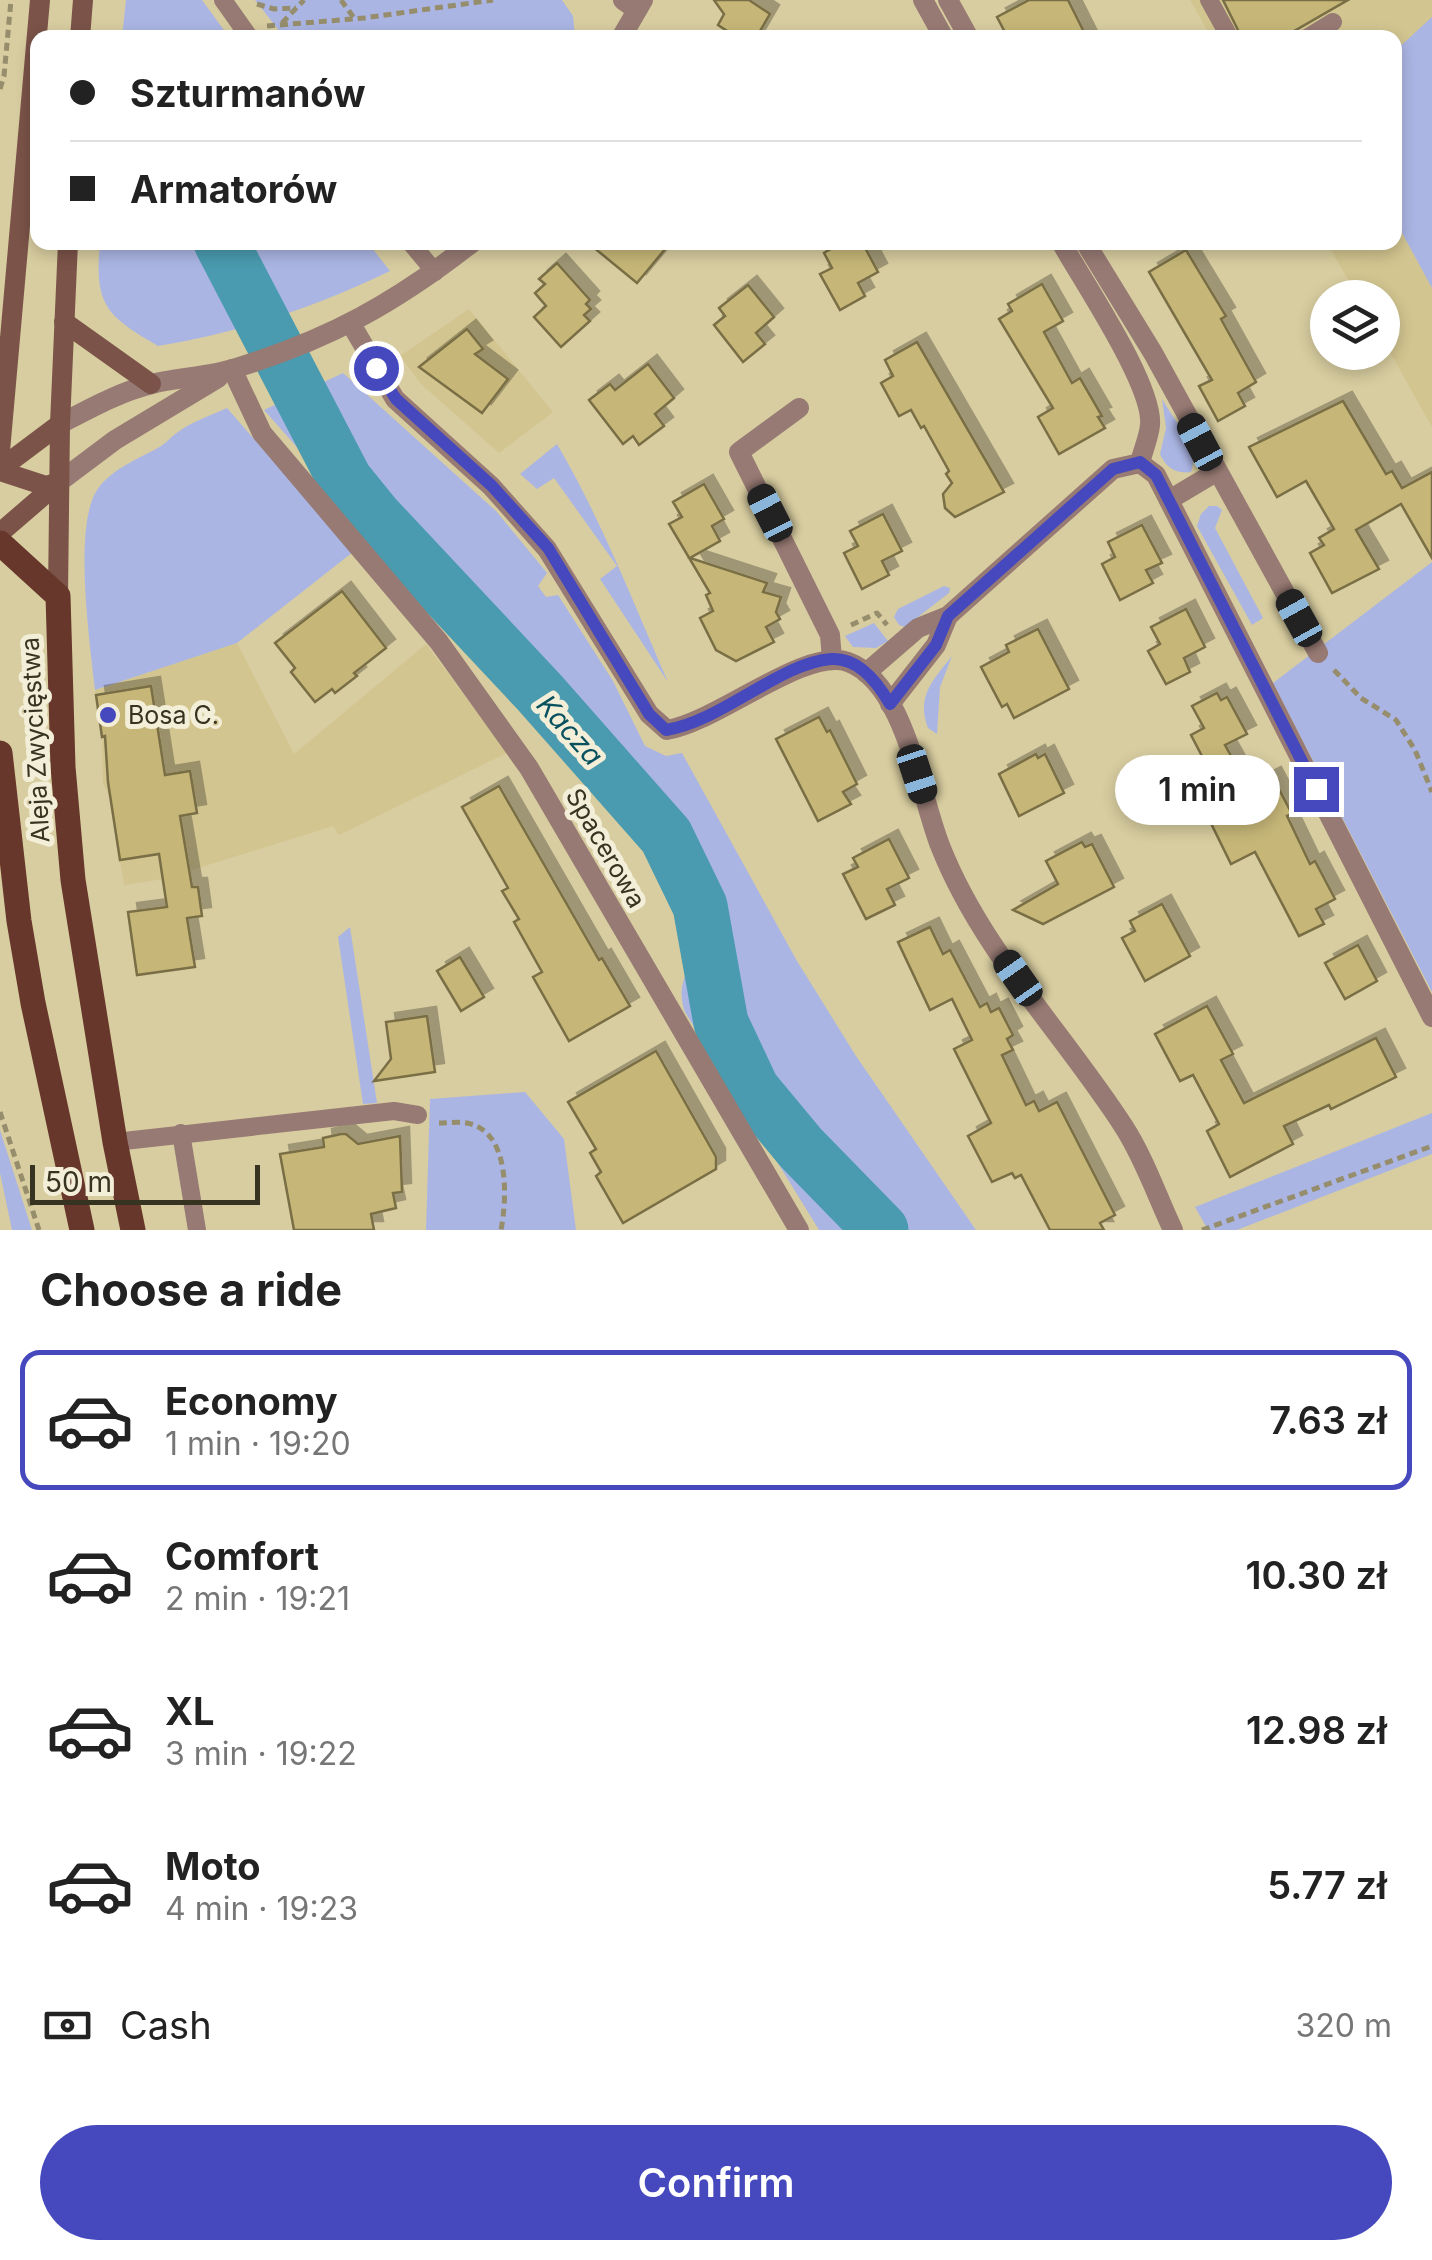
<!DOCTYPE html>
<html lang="en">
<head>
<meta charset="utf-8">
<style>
	body { margin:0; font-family:Inter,sans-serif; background:#f6f6f6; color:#222; height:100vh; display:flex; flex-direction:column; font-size:38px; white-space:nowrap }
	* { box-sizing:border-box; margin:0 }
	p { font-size:32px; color:#767676 }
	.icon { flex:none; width:55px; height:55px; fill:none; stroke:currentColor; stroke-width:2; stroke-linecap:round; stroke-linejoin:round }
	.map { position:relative; height:1230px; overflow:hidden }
	.side { display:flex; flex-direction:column; background:#fff; flex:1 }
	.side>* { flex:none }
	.guide { position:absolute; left:30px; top:30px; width:1372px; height:220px; border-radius:20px; box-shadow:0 5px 15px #0003; display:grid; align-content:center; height:220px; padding:0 40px; background:#fff }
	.controls { position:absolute; left:1310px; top:280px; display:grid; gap:20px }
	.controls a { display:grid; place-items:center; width:90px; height:90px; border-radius:50%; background:#fff; box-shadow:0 5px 15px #0003; font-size:50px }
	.scale { position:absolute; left:30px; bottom:25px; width:230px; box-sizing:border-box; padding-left:10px; border:5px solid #373321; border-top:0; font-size:28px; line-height:35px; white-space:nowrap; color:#373321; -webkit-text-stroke:8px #f3eed7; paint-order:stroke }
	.end { position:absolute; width:45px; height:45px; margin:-22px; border:12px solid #4649be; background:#fff; box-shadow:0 0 0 5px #fff }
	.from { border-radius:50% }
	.bubble { position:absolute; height:70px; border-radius:35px; background:#fff; box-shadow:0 5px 15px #0003; font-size:32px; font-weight:600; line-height:70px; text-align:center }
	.car { position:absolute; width:30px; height:60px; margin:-30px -15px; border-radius:12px; box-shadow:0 0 8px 2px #0007; background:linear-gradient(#222 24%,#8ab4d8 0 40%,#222 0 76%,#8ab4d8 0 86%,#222 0) }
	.guide b { display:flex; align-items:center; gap:35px; height:95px; font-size:38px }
	.guide b+b { border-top:2px solid #e0e0e0 }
	.guide i { width:25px; height:25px; background:#222 }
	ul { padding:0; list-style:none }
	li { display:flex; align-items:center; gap:30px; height:140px; margin:0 20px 15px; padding:0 20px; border:5px solid transparent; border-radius:20px }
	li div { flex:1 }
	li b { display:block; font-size:38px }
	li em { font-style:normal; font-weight:600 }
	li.current { border-color:#4649be }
	li>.icon { width:90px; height:90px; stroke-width:1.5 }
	h2 { padding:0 40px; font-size:45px; line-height:120px }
	.pay { display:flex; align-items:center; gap:25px; height:110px; padding:0 40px; font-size:38px }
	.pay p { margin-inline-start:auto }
	.button { display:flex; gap:20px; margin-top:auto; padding:20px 40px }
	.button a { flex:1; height:115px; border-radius:60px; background:#4649be; color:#fff; font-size:40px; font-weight:600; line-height:115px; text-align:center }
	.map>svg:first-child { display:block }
	.built { fill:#d2c590 }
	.green { fill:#abb5e3 }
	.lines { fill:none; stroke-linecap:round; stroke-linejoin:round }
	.river { stroke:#4a9baf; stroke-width:55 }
	.building { fill:#c6b778; stroke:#796e44; stroke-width:2.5; filter:url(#shadow) }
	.path { stroke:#958d6b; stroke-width:5; stroke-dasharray:8 5; stroke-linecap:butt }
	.service { stroke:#977a73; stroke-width:18 }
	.minor { stroke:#977a73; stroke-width:20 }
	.tertiary { stroke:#977a73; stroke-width:20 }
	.secondary { stroke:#7b5348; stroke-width:20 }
	.primary { stroke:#66372a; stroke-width:25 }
	.route { stroke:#4649be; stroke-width:12 }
	.poi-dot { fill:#4649be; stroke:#f3eed7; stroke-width:4 }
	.labels { text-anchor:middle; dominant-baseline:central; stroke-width:10; stroke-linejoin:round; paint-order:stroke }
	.poi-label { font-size:25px; fill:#373321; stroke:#f3eed7; text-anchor:start }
	.street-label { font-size:25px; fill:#373321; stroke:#f3eed7 }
	.water-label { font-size:28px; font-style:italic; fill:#09515f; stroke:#f3eed7 }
</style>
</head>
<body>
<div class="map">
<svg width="1432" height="1230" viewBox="0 0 1432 1230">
	<defs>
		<filter id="shadow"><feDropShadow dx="9" dy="-9" stdDeviation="0" flood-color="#0004"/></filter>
	</defs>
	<rect width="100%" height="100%" fill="#d8cda0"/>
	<g class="built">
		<path d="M 1190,0 L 1432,0 L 1432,427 L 1383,340 L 1382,298 L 1358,297 L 1327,243 L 1395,242 L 1395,38 L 1211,37 Z"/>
		<path d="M 469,309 L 553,412 L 499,453 L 421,384 L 400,356 Z"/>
		<path d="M 237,643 L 294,754 L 426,644 L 507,753 L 339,835 L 333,826 L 163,879 L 124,885 L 110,798 L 103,783 L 102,737 L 95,690 Z"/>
	</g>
	<g class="green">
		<path d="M 126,0 L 202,0 L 229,37 L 122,37 Z"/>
		<path d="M 255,0 L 562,0 L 573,16 L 575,37 L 284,37 Z"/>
		<path d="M 1432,17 L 1432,288 L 1395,220 L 1395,51 Z"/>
		<path d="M 100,243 L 368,243 L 390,271 C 315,307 240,333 158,346 C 106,316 94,305 100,243 Z"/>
		<path d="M 343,373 L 496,511 L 547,573 L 538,586 L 546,597 L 558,595 L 613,681 L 645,746 L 666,756 L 682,753 L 797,961 L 856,1056 L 976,1230 L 888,1230 C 835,1174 772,1119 741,1046 C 727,1016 734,979 729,948 C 720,893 676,814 635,776 C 623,765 606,756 592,744 L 577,751 L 549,732 L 475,635 L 364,523 L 264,410 Z"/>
		<path d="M 1162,399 C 1173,419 1201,450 1191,472 C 1176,474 1166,468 1160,454 L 1166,428 Z"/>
		<path d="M 227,408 L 353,552 L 237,643 L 95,690 C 90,644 73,527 97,490 C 112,468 139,459 161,446 C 167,442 172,436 178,432 C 193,421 212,415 227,408 Z"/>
		<path d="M 557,444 C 601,519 633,602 668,682 L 600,579 L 617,566 L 554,478 L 537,489 L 520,474 Z"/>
		<path d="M 1209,506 L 1217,506 L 1222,510 L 1215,528 L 1263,618 L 1252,625 L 1197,526 L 1201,514 Z"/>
		<path d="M 1432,562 L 1432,992 L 1273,683 Z"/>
		<path d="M 944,586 L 950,588 L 949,593 L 905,627 L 899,625 L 894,617 L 898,609 Z"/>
		<path d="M 874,623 L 888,641 L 876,648 L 853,647 L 845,636 Z"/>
		<path d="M 952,656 L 940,687 L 937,734 L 928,728 C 916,696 933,680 952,656 Z"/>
		<path d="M 350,927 L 377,1103 L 363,1104 L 338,937 Z"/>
		<path d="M 694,941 L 714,1025 L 743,1088 L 790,1146 L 872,1230 L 819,1230 L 685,1012 C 674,982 693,970 694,941 Z"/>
		<path d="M 525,1092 L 564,1139 L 576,1230 L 426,1230 L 430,1099 Z"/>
		<path d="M 1432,1113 L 1432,1154 L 1237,1230 L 1208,1230 L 1195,1207 Z"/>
		<path d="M 0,1130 L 32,1230 L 12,1230 L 0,1173 Z"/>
	</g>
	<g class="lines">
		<path class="river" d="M 221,242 L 345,480 L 375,517 L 539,692 L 666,836 L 700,906 L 721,1023 L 752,1089 L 801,1148 L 881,1230"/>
	</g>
	<g class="building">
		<path d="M 714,0 L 749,0 L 770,14 L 756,38 L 738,38 L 718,25 L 724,14 Z"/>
		<path d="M 1029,0 L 1068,0 L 1087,38 L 1008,38 L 997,17 Z"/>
		<path d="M 1223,0 L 1348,0 L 1282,38 L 1242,38 Z"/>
		<path d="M 587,242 L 671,242 L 637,283 Z"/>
		<path d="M 842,242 L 862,242 L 878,272 L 858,283 L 865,296 L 840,310 L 820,274 L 832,268 L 824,253 Z"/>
		<path d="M 1186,250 L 1226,316 L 1221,319 L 1256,382 L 1238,393 L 1245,406 L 1218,421 L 1199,386 L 1212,380 L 1149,272 Z"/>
		<path d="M 557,263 L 590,300 L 586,304 L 591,309 L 584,315 L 590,321 L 561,347 L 534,317 L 546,306 L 535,293 L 545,284 L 539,279 Z"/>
		<path d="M 1042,284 L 1063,321 L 1044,332 L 1072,383 L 1080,378 L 1102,416 L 1098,417 L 1105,428 L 1059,454 L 1038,417 L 1053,408 L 999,319 L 1012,311 L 1008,304 Z"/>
		<path d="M 748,285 L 774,317 L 756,333 L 765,344 L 743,362 L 714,325 L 725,316 L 719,308 Z"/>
		<path d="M 467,329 L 483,349 L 475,354 L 508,379 L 482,413 L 419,367 Z"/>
		<path d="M 917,342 L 1004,492 L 955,517 L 945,508 L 943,494 L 952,483 L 946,474 L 949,471 L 924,426 L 921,428 L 911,410 L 899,416 L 881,383 L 893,376 L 885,360 Z"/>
		<path d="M 648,364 L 674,398 L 655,414 L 664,426 L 639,445 L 633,436 L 623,444 L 589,400 L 610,384 L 615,390 Z"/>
		<path d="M 1343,401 L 1386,474 L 1392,471 L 1402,488 L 1432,472 L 1432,558 L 1401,504 L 1356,530 L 1379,569 L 1332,593 L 1310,553 L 1324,545 L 1319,538 L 1334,529 L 1306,481 L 1277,497 L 1249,447 Z"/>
		<path d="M 704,484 L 724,519 L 712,526 L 720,541 L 690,558 L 767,583 L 763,592 L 781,597 L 776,612 L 780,619 L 766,627 L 774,642 L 736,661 L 716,650 L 700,618 L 713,611 L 706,595 L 710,593 L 669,524 L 682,517 L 673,502 Z"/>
		<path d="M 883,514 L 902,551 L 882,561 L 889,575 L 862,589 L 844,553 L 858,546 L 850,531 Z"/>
		<path d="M 1142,525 L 1162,563 L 1146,570 L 1153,583 L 1120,600 L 1102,564 L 1115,557 L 1108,542 Z"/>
		<path d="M 342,591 L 386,648 L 354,673 L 357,676 L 335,693 L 332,689 L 315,702 L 291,672 L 295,668 L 275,643 Z"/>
		<path d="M 1186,609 L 1205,647 L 1184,658 L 1190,672 L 1166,684 L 1148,651 L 1160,644 L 1151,627 Z"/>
		<path d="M 1038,629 L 1069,689 L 1014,718 L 1007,704 L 1002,707 L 981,667 L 1009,652 L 1006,645 Z"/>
		<path d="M 151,686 L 165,775 L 190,771 L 197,813 L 180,816 L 192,887 L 198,887 L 202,916 L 187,918 L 195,967 L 137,975 L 128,912 L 167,907 L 159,854 L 120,860 L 108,782 L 105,736 L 102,737 L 96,695 Z"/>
		<path d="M 1217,693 L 1221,700 L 1227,697 L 1247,734 L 1225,745 L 1249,788 L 1272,776 L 1292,814 L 1287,816 L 1310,864 L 1315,861 L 1335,899 L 1316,909 L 1324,924 L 1299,936 L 1255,852 L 1231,864 L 1203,807 L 1229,808 L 1191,735 L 1204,728 L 1192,706 Z"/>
		<path d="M 819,717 L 827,732 L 830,730 L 857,784 L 843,792 L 851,804 L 818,821 L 776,739 Z"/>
		<path d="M 1036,754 L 1038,758 L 1045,754 L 1064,793 L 1019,816 L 999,774 Z"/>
		<path d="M 499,786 L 599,960 L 602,958 L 630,1006 L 569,1041 L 533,977 L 542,972 L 514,922 L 519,919 L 502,891 L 508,888 L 462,807 Z"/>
		<path d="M 889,839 L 909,878 L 887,889 L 895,905 L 866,919 L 843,874 L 858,867 L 853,858 Z"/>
		<path d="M 1082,842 L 1085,847 L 1092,844 L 1114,887 L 1043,924 L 1013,910 L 1058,884 L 1046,861 Z"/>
		<path d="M 1162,904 L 1190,956 L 1145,981 L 1122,938 L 1135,931 L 1130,921 Z"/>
		<path d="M 930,927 L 943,954 L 950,950 L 980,1007 L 987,1003 L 991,1012 L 999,1008 L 1013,1035 L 1007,1039 L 1013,1050 L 1002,1055 L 1026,1105 L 1034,1101 L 1039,1111 L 1057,1102 L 1115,1215 L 1100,1223 L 1104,1230 L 1050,1230 L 1021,1175 L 1015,1178 L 1012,1173 L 992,1182 L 968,1136 L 991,1123 L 954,1049 L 972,1040 L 952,999 L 930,1010 L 898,942 Z"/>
		<path d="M 1358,945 L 1377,981 L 1345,999 L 1325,963 Z"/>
		<path d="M 460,957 L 484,997 L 461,1011 L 437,971 Z"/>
		<path d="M 1207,1006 L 1233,1054 L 1221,1060 L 1244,1103 L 1376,1038 L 1396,1077 L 1331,1109 L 1329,1105 L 1284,1126 L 1293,1144 L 1230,1177 L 1207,1131 L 1219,1124 L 1193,1075 L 1180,1081 L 1155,1034 Z"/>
		<path d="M 427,1016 L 435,1072 L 374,1081 L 391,1059 L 386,1022 Z"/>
		<path d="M 656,1051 L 716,1157 L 716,1169 L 623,1223 L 596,1176 L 601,1172 L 590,1153 L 596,1149 L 568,1102 Z"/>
		<path d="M 341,1134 L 346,1134 L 358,1144 L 400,1136 L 402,1192 L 393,1193 L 396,1208 L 371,1214 L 374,1230 L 294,1230 L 280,1154 L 324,1147 L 323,1138 Z"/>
	</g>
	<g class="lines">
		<g class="path">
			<path d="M 341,0 L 354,18"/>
			<path d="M 257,4 L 274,9 L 296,8"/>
			<path d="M 282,23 L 304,0"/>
			<path d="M 267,26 L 364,18 L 493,0"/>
			<path d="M 116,35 L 217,33"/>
			<path d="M 0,89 L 4,76 L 11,0"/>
			<path d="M 851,625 L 877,613 L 887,625"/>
			<path d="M 1334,670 L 1361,698 L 1396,720 L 1415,750 L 1432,792"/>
			<path d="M 0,1112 L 39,1230"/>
			<path d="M 439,1123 C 449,1123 462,1121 471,1124 C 510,1135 507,1199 501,1230"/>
			<path d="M 1202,1230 L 1432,1146"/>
		</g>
		<g class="service">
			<path d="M 223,0 L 250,38"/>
			<path d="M 1209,0 L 1230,38"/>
			<path d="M 1307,38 L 1333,22"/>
			<path d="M 410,242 L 435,272"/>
			<path d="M 181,1133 L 197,1230"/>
			<path d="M 115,1142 L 394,1111 L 418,1115"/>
		</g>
		<g class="minor">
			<path d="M 623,0 L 637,10"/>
			<path d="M 923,0 L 944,38"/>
			<path d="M 948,0 L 969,38"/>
			<path d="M 1061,242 C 1082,280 1154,386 1150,425 C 1149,437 1143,450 1140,463"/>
			<path d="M 1085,242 L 1153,353 L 1318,653"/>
			<path d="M 351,324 L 395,399 L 491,486 L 547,549 L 649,714 L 667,730 C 717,722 805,647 848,662 C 906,683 920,797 941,848 C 982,951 1064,1034 1124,1127 C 1144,1158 1157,1196 1173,1230"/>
			<path d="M 232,369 L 262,433 L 439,642 L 529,768 L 799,1230"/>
			<path d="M 799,408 L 739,452 L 830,635 L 832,659"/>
			<path d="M 1140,463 L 1156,475 L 1432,1017"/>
			<path d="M 1169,500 L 1216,472"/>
			<path d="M 866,673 L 918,628 L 948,616 L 1113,469 L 1140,463"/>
			<path d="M 890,704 L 936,645 L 948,616"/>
		</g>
		<g class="tertiary">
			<path d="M 621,38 L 643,0"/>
			<path d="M 60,424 C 89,409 119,392 152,384 C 179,377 209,377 236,368 C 330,339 395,303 473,242"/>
			<path d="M 59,482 L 115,440 L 218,378"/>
		</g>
		<g class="secondary">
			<path d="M 80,38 L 83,0"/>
			<path d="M 64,322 L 151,384"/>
			<path d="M 0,451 L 40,0"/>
			<path d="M 0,469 L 60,424"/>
			<path d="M 0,471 L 46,486 L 59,482"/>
			<path d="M 0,533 L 59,482"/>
			<path d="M 58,596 L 60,424 L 68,242"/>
		</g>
		<g class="primary">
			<path d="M 0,543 L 58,596 L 63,767 L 73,880 L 115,1142 L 133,1230"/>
			<path d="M 0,753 L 19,921 L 33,1003 L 82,1230"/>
		</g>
	</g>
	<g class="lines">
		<path class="route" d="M 376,368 L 396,399 L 492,486 L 548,548 L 649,714 L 666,730 C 722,721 780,663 831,659 C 858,657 878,683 890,704 L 936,645 L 948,616 L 1113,469 L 1140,462 L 1156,475 L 1316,789"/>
	</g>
	<circle class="poi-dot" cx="108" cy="715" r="10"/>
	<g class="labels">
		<g class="poi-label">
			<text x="128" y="715">Bosa C.</text>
		</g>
		<g class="street-label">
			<text transform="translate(35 740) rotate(-93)">Aleja Zwycięstwa</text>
			<text transform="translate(606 848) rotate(60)">Spacerowa</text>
		</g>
		<g class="water-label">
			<text transform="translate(570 730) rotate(48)">Kacza</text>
		</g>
	</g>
</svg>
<div class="controls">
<a><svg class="icon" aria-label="layers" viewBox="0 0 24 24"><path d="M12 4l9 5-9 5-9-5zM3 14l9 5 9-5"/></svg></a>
</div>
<div class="scale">50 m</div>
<i class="end from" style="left:376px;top:368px"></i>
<i class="end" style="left:1316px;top:789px"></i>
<div class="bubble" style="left:1115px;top:755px;width:165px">1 min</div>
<i class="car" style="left:1200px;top:442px;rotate:332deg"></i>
<i class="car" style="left:770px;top:513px;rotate:333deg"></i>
<i class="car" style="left:1299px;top:618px;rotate:331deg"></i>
<i class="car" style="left:917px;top:774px;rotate:162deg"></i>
<i class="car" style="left:1018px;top:978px;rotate:325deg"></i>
<div class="guide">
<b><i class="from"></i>Szturmanów</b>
<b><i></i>Armatorów</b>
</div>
</div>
<section class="side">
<h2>Choose a ride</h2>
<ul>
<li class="current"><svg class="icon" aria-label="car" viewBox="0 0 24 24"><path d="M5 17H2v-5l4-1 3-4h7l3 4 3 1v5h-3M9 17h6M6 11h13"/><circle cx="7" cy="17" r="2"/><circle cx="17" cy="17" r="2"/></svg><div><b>Economy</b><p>1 min · 19:20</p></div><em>7.63 zł</em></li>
<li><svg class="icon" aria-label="car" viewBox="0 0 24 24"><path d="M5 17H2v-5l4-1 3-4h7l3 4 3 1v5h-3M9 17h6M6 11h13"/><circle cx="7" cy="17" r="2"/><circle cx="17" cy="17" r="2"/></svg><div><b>Comfort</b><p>2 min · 19:21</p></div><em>10.30 zł</em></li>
<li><svg class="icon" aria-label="car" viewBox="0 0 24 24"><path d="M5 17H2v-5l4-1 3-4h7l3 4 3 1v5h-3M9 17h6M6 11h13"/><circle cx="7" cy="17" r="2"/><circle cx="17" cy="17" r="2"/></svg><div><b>XL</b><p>3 min · 19:22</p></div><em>12.98 zł</em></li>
<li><svg class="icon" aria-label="car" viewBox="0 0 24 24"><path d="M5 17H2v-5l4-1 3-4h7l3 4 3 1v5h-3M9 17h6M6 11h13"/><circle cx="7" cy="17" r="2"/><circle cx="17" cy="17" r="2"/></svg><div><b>Moto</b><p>4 min · 19:23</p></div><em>5.77 zł</em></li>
</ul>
<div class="pay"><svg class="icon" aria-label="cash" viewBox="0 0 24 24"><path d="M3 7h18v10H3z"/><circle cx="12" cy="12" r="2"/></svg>Cash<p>320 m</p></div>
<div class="button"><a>Confirm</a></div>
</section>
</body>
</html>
